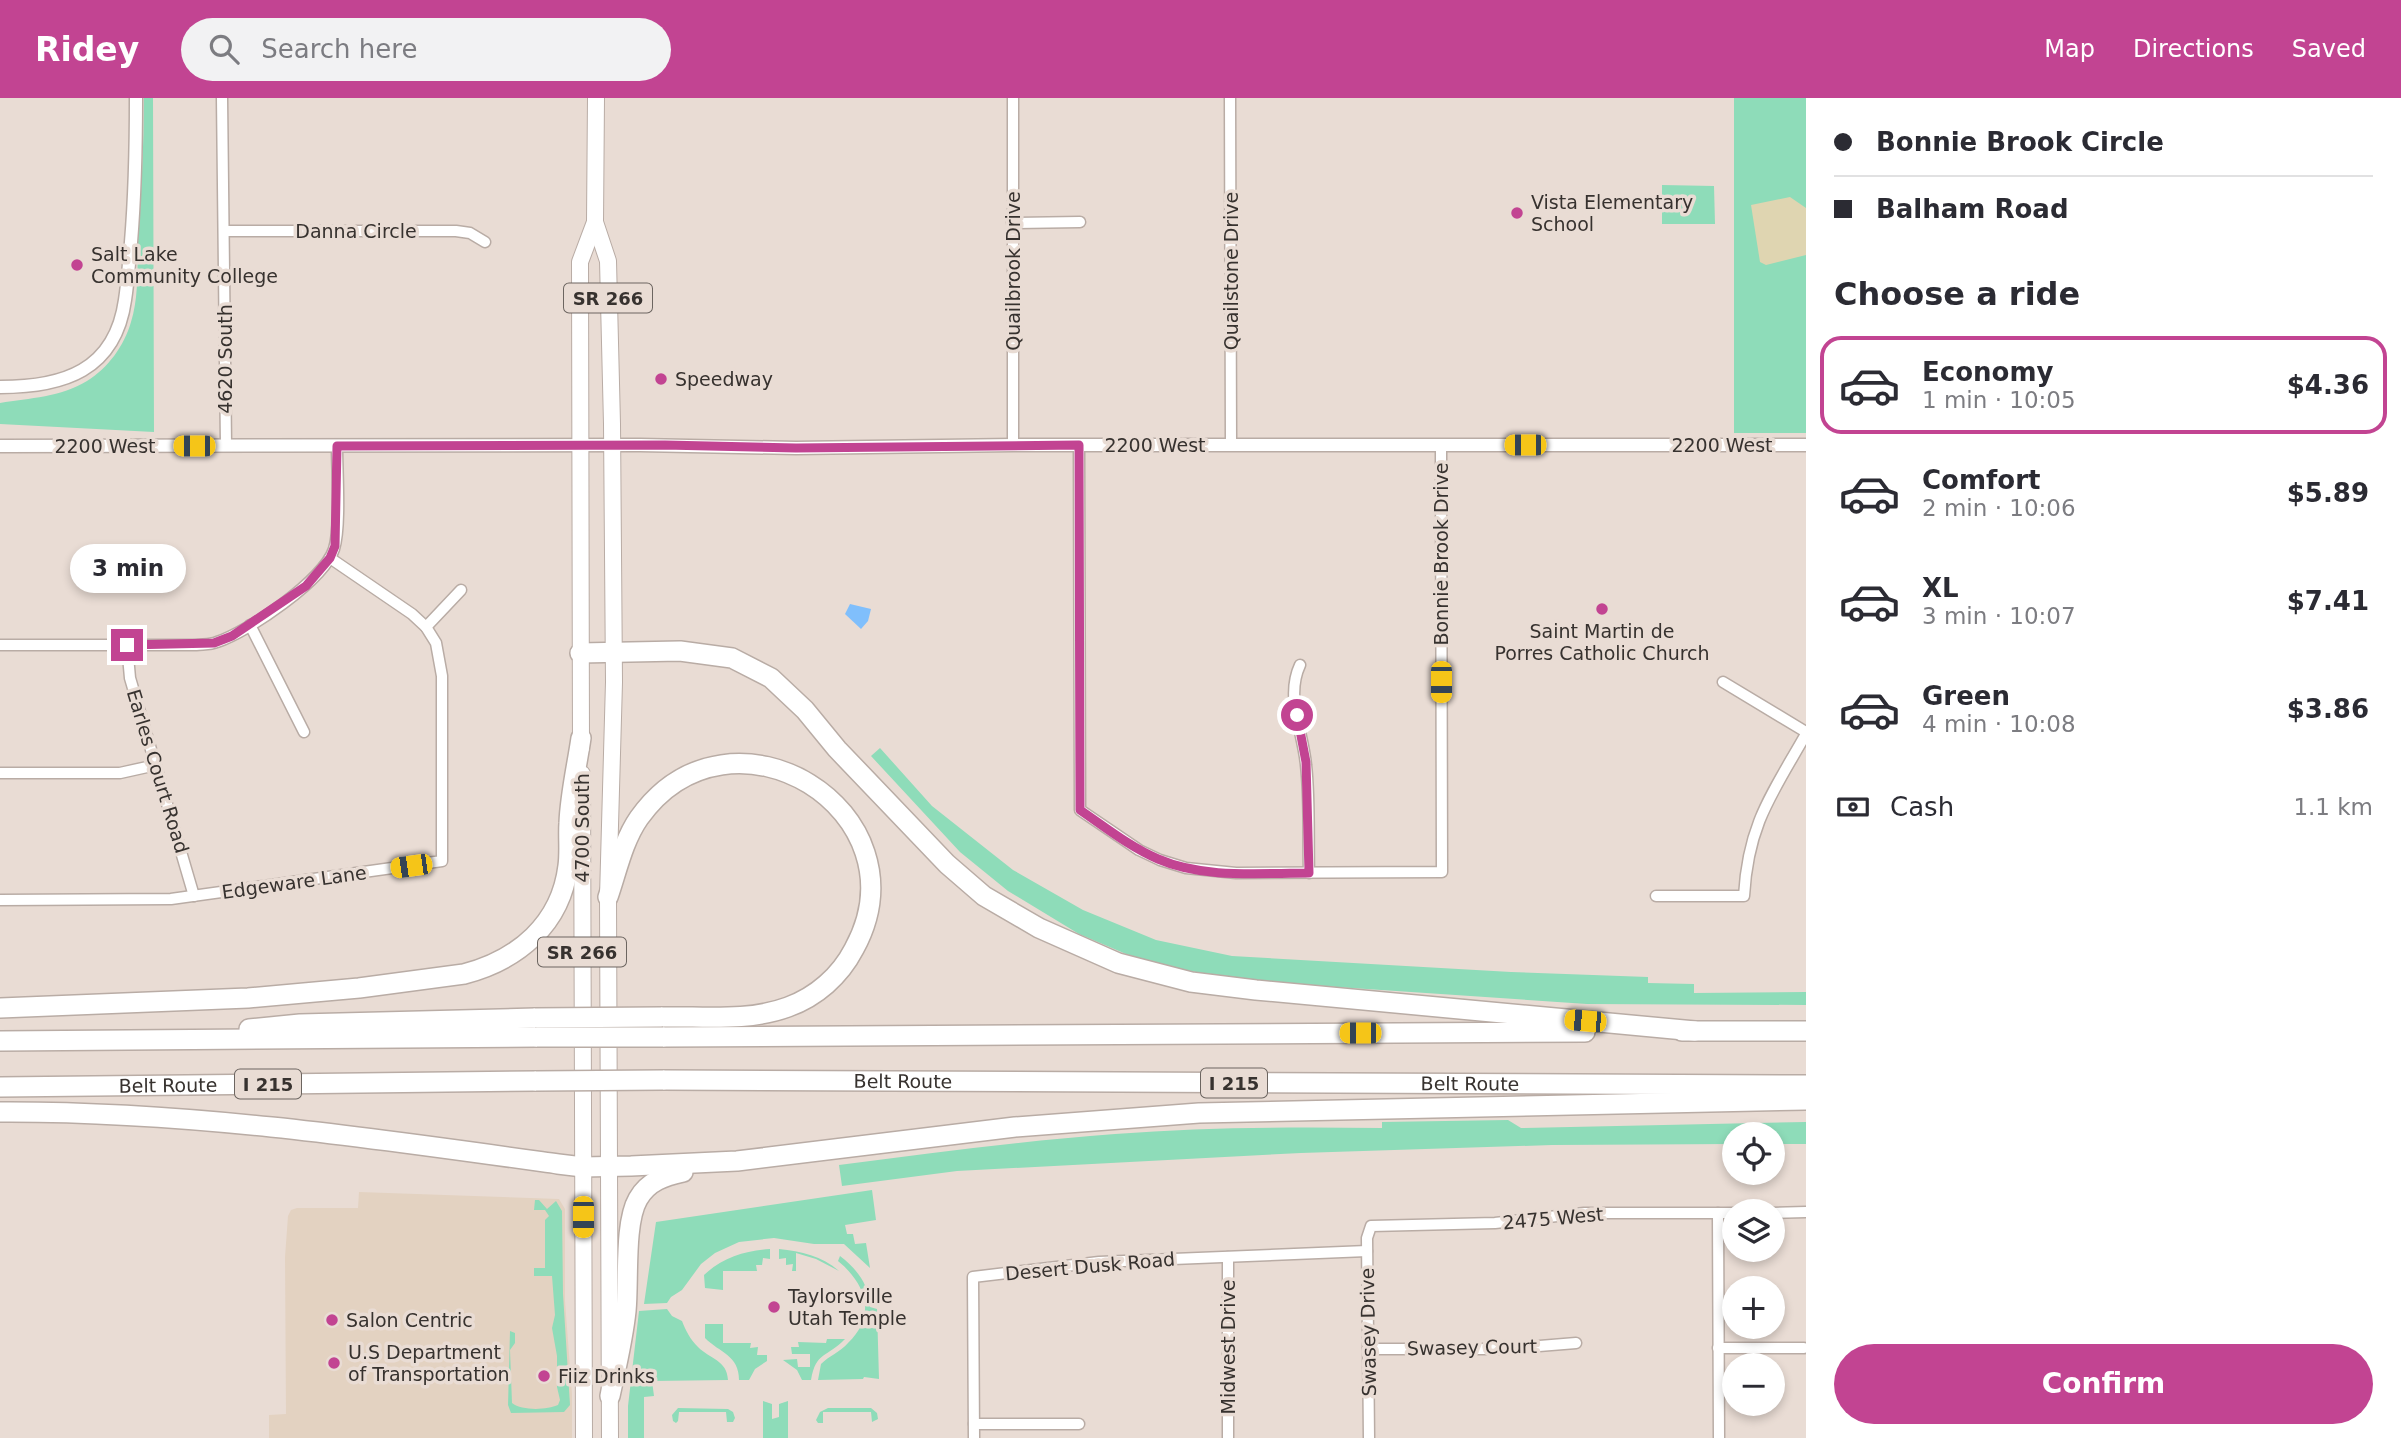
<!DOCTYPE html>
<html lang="en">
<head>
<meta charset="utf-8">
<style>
	body { margin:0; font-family:"DejaVu Sans",sans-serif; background:#f2f2f3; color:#2b2b33; height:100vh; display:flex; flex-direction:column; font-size:26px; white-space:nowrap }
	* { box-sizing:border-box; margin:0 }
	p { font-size:23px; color:#7c7c81 }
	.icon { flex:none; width:38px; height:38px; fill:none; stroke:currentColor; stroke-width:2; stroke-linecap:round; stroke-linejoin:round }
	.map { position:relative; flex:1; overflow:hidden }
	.details { display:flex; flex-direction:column; background:#fff; width:595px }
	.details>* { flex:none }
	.top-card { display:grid; align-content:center; height:154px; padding:0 28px; background:#fff }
	.fabs { position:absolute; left:1722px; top:1024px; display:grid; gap:14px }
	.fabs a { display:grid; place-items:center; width:63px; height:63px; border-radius:50%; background:#fff; box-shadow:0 4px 10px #0003; font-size:35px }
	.end { position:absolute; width:32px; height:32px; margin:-16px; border:9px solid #c24492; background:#fff; box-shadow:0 0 0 4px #fff }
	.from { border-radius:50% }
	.bubble { position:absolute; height:49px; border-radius:24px; background:#fff; box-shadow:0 4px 10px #0003; font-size:23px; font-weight:800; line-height:49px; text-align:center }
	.car { position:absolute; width:21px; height:42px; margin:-21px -10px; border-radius:9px; box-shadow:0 0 5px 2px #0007; background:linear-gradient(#f5c518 24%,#345 0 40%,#f5c518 0 76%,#345 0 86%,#f5c518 0) }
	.top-card b { display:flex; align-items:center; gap:24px; height:66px; font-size:26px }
	.top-card b+b { border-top:2px solid #e1e1e2 }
	.top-card i { width:18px; height:18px; background:#2b2b33 }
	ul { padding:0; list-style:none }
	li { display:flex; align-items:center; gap:21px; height:98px; margin:0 14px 10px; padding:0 14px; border:4px solid transparent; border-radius:21px }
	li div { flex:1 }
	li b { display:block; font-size:26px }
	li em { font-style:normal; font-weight:800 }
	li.selected { border-color:#c24492 }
	li>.icon { width:63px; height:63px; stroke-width:1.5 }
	h2 { padding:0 28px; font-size:32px; line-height:84px }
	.pay { display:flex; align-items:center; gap:18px; height:77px; padding:0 28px; font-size:26px }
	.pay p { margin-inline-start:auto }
	.cta { display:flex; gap:14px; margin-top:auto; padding:14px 28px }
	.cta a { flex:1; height:80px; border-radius:42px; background:#c24492; color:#fff; font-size:28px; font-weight:800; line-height:80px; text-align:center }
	header { display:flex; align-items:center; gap:42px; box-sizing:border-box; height:98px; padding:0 35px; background:#c24492; color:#fff }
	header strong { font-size:33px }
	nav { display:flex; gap:38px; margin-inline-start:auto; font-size:24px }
	.search { width:490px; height:63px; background:#f2f2f3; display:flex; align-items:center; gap:18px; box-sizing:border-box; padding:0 24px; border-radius:38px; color:#7c7c81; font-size:26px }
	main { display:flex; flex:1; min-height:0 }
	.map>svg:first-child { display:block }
	.commercial { fill:#e3d2c1 }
	.green { fill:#8edcb9 }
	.sand { fill:#dfd5b1 }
	.water { fill:#80bffc }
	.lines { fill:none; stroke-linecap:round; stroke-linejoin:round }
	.minor-casing { stroke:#b9aca5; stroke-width:13 }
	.tertiary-casing { stroke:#b9aca5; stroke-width:15 }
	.primary-casing { stroke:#b9aca5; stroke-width:18 }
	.motorway-casing { stroke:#b9aca5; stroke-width:22 }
	.minor { stroke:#fff; stroke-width:10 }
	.tertiary { stroke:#fff; stroke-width:12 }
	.primary { stroke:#fff; stroke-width:16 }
	.motorway { stroke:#fff; stroke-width:19 }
	.motorway-bridge-casing { stroke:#b9aca5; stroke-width:22; stroke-linecap:butt }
	.motorway-bridge { stroke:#fff; stroke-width:19 }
	.route { stroke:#c24492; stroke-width:9 }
	.poi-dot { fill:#c24492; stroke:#e9dcd4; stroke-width:2.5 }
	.labels { text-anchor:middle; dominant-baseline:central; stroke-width:7; stroke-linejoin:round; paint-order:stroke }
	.shield { fill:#e9dcd4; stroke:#6c6560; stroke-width:2 }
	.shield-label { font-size:18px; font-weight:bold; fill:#37322f }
	.poi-label { font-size:19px; fill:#37322f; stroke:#e9dcd4; text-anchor:start }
	.street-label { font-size:19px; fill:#37322f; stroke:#e9dcd4 }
</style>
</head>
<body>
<header>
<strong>Ridey</strong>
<div class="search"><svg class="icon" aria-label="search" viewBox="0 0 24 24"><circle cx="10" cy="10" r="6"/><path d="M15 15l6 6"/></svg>Search here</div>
<nav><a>Map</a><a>Directions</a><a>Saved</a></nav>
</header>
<main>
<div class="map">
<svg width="1806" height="1340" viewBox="0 0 1806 1340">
	<rect width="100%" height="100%" fill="#e9dcd4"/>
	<path class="commercial" d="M 359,1094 L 559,1101 L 565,1111 L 565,1203 L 572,1296 L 572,1340 L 269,1340 L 269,1317 L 286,1316 L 285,1159 L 288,1118 L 291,1112 L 297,1110 L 358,1110 Z"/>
	<g class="green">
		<path d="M 144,0 L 153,0 L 154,334 L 0,326 L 0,305 C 30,300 61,299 87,283 C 108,270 124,248 131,224 C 139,199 137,170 138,144 C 141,96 144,48 144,0 Z"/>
		<rect x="1734" y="0" width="72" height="335"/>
		<path d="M 1662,87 L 1714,88 L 1715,126 L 1662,126 Z"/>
		<path d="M 880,650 L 932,708 L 1013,772 L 1083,812 L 1156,842 L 1232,858 L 1511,874 L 1648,879 L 1648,885 L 1694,886 L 1694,895 L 1806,894 L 1806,907 L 1587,906 L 1234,882 L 1167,868 L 1126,856 L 1079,836 L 1008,793 L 960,754 L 871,658 Z"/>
		<path d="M 1508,1022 L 1521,1030 L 1806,1024 L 1806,1046 L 1773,1046 L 1773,1036 L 1734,1036 L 1734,1046 L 1552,1047 L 1301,1055 L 957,1073 L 842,1088 L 839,1067 C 931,1055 1022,1043 1115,1036 C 1204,1029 1293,1029 1382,1030 L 1382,1024 Z"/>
		<path d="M 872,1092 L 876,1122 L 845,1127 L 847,1136 L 853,1136 L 855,1146 L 866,1145 L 870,1170 L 844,1146 L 814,1146 L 774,1140 L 739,1144 L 715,1155 L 701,1166 L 682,1192 L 671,1199 L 667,1205 L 644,1206 L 656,1124 Z"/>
		<path d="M 535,1102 L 539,1102 L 547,1111 L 556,1103 L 562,1113 L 563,1196 L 570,1307 L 564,1314 L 511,1315 L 508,1307 L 510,1233 L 515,1235 L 515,1245 L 510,1252 L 512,1305 C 522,1313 547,1312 558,1307 L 560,1302 L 557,1289 L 557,1258 L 552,1230 L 555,1217 L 552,1178 L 534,1178 L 534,1170 L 545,1170 L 545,1122 L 549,1118 L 545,1112 L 534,1112 Z"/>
		<path d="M 770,1151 L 770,1161 L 763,1160 L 762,1167 L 756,1167 L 757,1173 L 723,1173 L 723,1192 L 705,1190 L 704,1177 C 723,1159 745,1153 770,1151 Z"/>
		<path d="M 779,1151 C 801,1153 822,1158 839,1173 L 816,1161 L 796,1155 L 796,1173 L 792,1173 L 793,1166 L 786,1167 L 786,1160 L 779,1161 Z"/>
		<path d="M 840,1158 C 858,1172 869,1187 870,1209 L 877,1211 L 879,1281 L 864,1279 L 863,1281 L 818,1282 L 821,1266 C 829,1258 840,1254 848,1245 C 877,1217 866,1186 838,1163 Z"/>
		<path d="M 667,1211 L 672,1218 L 682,1223 C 686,1233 690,1241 698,1249 C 710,1261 727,1262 728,1282 L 652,1283 L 654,1298 L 644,1299 L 644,1340 L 628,1340 L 628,1308 L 639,1213 Z"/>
		<path d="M 705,1226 L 723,1226 L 723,1245 L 751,1245 L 750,1250 L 758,1249 L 757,1257 L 767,1257 L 767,1263 L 755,1271 L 749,1282 L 739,1282 C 739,1257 720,1255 705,1240 Z"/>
		<path d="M 827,1241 L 845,1241 C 827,1260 816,1253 811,1282 L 802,1282 L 797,1272 L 783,1262 L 797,1261 L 798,1269 L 810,1269 L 810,1256 L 792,1256 L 791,1249 L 799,1249 L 798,1244 L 826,1245 Z"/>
		<path d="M 763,1303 L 772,1306 L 772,1321 L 779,1319 L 779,1306 L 788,1303 L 788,1340 L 763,1340 Z"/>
		<path d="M 678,1310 L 728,1311 L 733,1314 L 735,1320 L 733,1324 L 727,1324 L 726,1314 L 679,1314 L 678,1323 L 676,1325 L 673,1323 L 672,1317 Z"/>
		<path d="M 828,1310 L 871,1310 L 877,1315 L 878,1321 L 872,1324 L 871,1314 L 823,1314 L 823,1325 L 818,1325 L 816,1322 L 820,1314 Z"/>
	</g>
	<path class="sand" d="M 1790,99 L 1806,110 L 1806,157 L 1766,167 L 1760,164 L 1751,107 Z"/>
	<path class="water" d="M 850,506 L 871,511 L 868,523 L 861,531 L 845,516 Z"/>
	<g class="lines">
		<g class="minor-casing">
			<g id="minor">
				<path d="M 222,0 L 226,348"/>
				<path d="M 1013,0 L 1013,347"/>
				<path d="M 1230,0 L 1231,347"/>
				<path d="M 1012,125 L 1080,124"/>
				<path d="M 224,133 L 456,133 L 470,135 L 485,144"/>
				<path d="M 1079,347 L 1080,712 L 1139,752 L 1160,762 L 1186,770 L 1236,775 L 1442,774 L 1441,347"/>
				<path d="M 250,527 L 304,634"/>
				<path d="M 426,529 L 461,492"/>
				<path d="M 0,547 L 196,547 C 203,546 210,547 217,544 C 248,534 324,482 334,451 C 341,429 337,374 337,348"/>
				<path d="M 127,547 L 130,580 L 194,798"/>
				<path d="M 1300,567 C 1285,599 1303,633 1306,667 C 1310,703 1308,739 1309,775"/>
				<path d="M 1723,584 L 1806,634"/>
				<path d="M 0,675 L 120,675 L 156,667"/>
				<path d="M 1656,798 L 1744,798 C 1748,726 1772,696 1806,636"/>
				<path d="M 0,802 L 171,801 L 442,763 L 442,578 L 436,545 L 426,529 L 412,516 L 330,460"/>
				<path d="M 1718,1115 L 1719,1340"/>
				<path d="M 1773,1115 L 1806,1114"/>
				<path d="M 1228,1159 L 1228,1340"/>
				<path d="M 1718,1250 L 1804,1250"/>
				<path d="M 1368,1251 L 1502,1251 L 1576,1245"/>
				<path d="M 974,1326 L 1079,1326"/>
				<path d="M 974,1340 L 973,1179 L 1099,1164 L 1367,1153"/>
				<path d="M 1369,1340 L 1367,1140 L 1371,1128 L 1495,1125 L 1584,1115 L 1734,1115"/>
			</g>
		</g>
		<g class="tertiary-casing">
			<g id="tertiary">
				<path d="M 0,289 C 63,289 115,273 125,202 C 128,183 129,163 131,144 C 135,96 136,48 136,0"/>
				<path d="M 0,348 L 640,347 L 796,350 L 1013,347 L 1806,347"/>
			</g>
		</g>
		<g class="primary-casing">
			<g id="primary">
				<path d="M 596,0 L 595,124 L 608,163 L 612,326 L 614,584 L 608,799 L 610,1340"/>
				<path d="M 581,650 L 580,164 L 595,124"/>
				<path d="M 582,676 L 584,1340"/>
			</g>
		</g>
		<g class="motorway-casing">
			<g id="motorway">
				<path d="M 580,555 L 680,553 L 732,560 L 771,580 L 805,612 L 837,651 L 947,766 L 984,798 L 1039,830 L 1118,865 L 1191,884 L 1256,892 L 1695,933"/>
				<path d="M 608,799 C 617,773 623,743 639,720 C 731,591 929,714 854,851 C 840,878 816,899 788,909 C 748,924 702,918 661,919"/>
				<path d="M 0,910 L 248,900 L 359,890 L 464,876 C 518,862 561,826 568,768 C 570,754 568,739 569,725 C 570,697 577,668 581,640"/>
				<path d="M 249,931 L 300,926 L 535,920"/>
				<path d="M 1682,933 L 1806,933"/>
				<path d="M 663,939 L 1585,934"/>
				<path d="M 0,943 L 537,939"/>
				<path id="s1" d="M 663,982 L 1806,987"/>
				<path id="s2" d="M 0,989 L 536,983"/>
				<path d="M 0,1014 C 187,1013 373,1040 558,1066 L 583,1069 L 631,1068 L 737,1063 L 1015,1029 L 1199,1015 L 1806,1002"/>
				<path d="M 610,1298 C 616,1270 623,1242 626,1213 C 629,1183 624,1125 638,1101 C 648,1083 665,1078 683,1074"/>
			</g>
		</g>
		<use href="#minor" class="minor"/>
		<use href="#tertiary" class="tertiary"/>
		<use href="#primary" class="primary"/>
		<use href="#motorway" class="motorway"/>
		<g class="motorway-bridge-casing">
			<g id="motorway-bridge">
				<path d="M 535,920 L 661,919"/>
				<path d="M 537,939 L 663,939"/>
				<path d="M 536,983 L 663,982"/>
			</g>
		</g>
		<use href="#motorway-bridge" class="motorway-bridge"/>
	</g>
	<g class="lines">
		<path class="route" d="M 127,547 L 214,545 L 232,538 L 306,488 L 330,460 L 335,448 L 337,348 L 665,347 L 796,350 L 1079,347 L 1080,712 C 1105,729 1130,749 1158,761 C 1204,781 1260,775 1309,775 L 1306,664 L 1297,617"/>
	</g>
	<g class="poi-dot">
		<circle cx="1517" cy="115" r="7"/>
		<circle cx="77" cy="167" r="7"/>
		<circle cx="661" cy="281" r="7"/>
		<circle cx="1602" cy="511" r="7"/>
		<circle cx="774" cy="1209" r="7"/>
		<circle cx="332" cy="1222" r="7"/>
		<circle cx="334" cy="1265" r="7"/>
		<circle cx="544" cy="1278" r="7"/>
	</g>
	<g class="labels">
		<g class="shield">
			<rect x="564" y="185.5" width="88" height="29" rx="5"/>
			<rect x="538" y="839.5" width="88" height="29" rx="5"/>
			<rect x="1201" y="970.5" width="66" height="29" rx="5"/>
			<rect x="235" y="971.5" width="66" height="29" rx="5"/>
		</g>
		<g class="shield-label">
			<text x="608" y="200">SR 266</text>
			<text x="582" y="854">SR 266</text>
			<text x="1234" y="985">I 215</text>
			<text x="268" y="986">I 215</text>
		</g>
		<g class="poi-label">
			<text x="1531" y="104">Vista Elementary<tspan x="1531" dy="22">School</tspan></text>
			<text x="91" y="156">Salt Lake<tspan x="91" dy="22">Community College</tspan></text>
			<text x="675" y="281">Speedway</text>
			<text x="1602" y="533" text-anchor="middle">Saint Martin de<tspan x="1602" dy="22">Porres Catholic Church</tspan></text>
			<text x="788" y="1198">Taylorsville<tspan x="788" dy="22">Utah Temple</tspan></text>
			<text x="346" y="1222">Salon Centric</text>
			<text x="348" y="1254">U.S Department<tspan x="348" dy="22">of Transportation</tspan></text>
			<text x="558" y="1278">Fiiz Drinks</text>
		</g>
		<g class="street-label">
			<text x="356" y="133">Danna Circle</text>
			<text transform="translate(1013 173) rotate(-90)">Quailbrook Drive</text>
			<text transform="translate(1231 173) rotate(-90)">Quailstone Drive</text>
			<text transform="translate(225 261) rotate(-90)">4620 South</text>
			<text x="1155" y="347">2200 West</text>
			<text x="1722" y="347">2200 West</text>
			<text x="105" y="348">2200 West</text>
			<text transform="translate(1441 456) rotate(-90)">Bonnie Brook Drive</text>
			<text transform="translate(158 673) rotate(73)">Earles Court Road</text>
			<text transform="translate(582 730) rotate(-90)">4700 South</text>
			<text transform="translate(294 784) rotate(-8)">Edgeware Lane</text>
			<text stroke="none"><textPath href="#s1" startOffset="240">Belt Route</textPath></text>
			<text stroke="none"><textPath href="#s1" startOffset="807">Belt Route</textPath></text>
			<text stroke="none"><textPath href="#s2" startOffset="168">Belt Route</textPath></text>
			<text transform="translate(1553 1120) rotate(-5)">2475 West</text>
			<text transform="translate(1090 1168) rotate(-5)">Desert Dusk Road</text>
			<text transform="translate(1368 1234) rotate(-91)">Swasey Drive</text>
			<text transform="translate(1228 1249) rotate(-90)">Midwest Drive</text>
			<text transform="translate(1472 1249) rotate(-1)">Swasey Court</text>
		</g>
	</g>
</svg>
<div class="fabs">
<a><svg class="icon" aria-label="locate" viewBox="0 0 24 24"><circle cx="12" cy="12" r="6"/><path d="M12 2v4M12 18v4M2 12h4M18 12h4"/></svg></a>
<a><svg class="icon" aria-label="layers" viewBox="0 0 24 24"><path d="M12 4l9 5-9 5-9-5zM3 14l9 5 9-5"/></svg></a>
<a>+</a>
<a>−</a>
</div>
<i class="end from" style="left:1297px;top:617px"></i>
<i class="end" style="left:127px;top:547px"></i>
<div class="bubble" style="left:70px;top:446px;width:116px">3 min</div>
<i class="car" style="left:1525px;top:347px;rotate:270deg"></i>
<i class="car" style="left:194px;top:348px;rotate:270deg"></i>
<i class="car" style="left:1441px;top:584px;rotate:180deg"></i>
<i class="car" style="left:411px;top:768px;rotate:262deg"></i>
<i class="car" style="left:1585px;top:923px;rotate:275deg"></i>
<i class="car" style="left:1360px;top:935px;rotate:270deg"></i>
<i class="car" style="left:583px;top:1119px;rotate:180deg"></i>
</div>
<section class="details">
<div class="top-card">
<b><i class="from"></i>Bonnie Brook Circle</b>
<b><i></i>Balham Road</b>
</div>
<h2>Choose a ride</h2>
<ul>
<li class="selected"><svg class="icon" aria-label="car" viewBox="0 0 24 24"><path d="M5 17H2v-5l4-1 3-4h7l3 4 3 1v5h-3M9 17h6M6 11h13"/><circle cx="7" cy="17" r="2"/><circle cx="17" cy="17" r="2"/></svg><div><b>Economy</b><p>1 min · 10:05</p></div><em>$4.36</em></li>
<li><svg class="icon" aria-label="car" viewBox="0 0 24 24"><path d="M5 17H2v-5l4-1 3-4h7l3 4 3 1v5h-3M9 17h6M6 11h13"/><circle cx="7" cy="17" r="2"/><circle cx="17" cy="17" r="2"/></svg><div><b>Comfort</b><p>2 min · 10:06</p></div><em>$5.89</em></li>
<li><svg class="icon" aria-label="car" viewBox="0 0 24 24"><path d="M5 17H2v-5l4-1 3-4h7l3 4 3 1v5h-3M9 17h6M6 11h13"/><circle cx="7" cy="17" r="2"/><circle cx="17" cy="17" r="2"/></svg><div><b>XL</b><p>3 min · 10:07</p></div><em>$7.41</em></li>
<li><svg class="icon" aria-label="car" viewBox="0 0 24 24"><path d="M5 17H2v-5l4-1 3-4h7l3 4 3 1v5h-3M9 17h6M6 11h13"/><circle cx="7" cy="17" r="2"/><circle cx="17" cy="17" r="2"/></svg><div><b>Green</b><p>4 min · 10:08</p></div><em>$3.86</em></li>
</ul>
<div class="pay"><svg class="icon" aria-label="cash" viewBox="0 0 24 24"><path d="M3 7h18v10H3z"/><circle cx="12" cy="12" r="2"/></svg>Cash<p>1.1 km</p></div>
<div class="cta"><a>Confirm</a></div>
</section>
</main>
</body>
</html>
